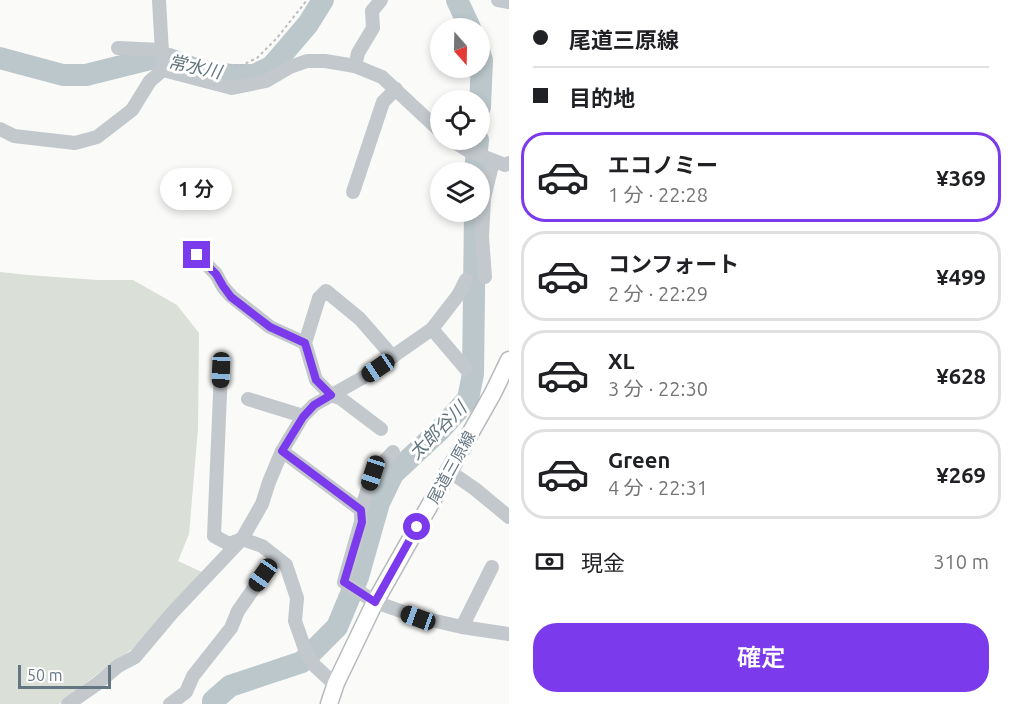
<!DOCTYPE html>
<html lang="ja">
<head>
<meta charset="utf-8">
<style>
	body { margin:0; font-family:Ubuntu,"Noto Sans JP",sans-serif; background:#f6f6f6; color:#202124; height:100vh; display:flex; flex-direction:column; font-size:22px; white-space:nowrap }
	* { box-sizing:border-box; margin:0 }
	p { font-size:20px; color:#757577 }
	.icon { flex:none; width:33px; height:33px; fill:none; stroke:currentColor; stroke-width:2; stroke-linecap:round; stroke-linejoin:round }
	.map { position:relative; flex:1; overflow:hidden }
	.panel { display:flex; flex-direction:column; background:#fff; width:504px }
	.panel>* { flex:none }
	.hud { display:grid; align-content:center; height:132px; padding:0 24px; background:#fff }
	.needle { width:39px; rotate:160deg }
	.buttons { position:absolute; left:430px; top:18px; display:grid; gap:12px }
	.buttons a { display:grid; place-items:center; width:60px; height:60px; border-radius:50%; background:#fff; box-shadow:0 3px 9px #0003; font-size:30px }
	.scale { position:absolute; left:18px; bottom:15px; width:93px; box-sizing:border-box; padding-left:6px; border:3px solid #657683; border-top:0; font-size:16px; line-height:21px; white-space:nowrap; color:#657683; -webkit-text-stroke:4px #fff; paint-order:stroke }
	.end { position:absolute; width:27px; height:27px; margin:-14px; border:8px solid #7c3aed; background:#fff; box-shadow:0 0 0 3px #fff }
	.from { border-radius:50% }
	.bubble { position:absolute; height:42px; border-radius:21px; background:#fff; box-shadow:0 3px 9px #0003; font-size:20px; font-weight:600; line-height:42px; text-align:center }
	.car { position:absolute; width:18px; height:36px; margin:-18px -9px; border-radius:8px; box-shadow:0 0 4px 2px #0007; background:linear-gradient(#222 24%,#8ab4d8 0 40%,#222 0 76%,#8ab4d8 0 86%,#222 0) }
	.hud b { display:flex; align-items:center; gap:21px; height:57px; font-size:22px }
	.hud b+b { border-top:2px solid #e0e0e0 }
	.hud i { width:15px; height:15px; background:#202124 }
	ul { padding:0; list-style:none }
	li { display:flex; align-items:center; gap:18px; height:90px; margin:0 12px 9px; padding:0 12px; border:3px solid #e0e0e0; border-radius:24px }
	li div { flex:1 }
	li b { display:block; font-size:22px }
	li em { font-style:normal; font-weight:600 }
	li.on { border-color:#7c3aed }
	li>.icon { width:54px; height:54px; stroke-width:1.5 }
	.pay { display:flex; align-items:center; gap:15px; height:66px; padding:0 24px; font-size:22px }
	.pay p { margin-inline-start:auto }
	.primary-button { display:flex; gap:12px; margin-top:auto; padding:12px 24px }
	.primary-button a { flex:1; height:69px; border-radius:24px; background:#7c3aed; color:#fff; font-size:24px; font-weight:600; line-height:69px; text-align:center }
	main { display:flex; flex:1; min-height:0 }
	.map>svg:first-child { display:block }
	.green { fill:#dadfd7 }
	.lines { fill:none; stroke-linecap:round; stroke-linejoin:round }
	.river { stroke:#bbc7cb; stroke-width:22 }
	.major-casing { stroke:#b5babe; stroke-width:19 }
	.path { stroke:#bbbfc2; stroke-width:2; stroke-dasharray:3 3; stroke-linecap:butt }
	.minor { stroke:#c3c8cc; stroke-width:14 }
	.major { stroke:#fff; stroke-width:16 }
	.route { stroke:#7c3aed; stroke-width:8 }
	.labels { text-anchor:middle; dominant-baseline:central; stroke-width:6; stroke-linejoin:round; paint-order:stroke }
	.street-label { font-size:16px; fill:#657683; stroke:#fff }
	.water-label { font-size:18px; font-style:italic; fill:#60757c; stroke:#fff }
</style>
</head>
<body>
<main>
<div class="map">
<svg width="509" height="704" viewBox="0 0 509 704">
	<rect width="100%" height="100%" fill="#fafaf8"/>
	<path class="green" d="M 0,272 L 28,275 L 97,280 L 133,280 L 177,305 L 199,333 L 198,429 L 189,534 L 178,561 L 202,572 L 134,648 L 105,668 L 59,704 L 0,704 Z"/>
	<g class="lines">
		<g class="river">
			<path d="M 457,0 L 470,28"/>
			<path d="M 480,54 L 482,60 L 480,107"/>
			<path d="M 0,58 L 63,75 L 86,75 L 154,58 L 169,59 L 201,71 L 231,75 L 254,75 L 271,67 L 285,51 L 308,24 L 323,0"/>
			<path d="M 475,172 L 478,140"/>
			<path d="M 213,704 L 213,701 L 230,686 L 302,662 L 337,627 L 358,577 L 379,503 L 393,474 L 439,431 L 468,399 L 473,374 L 475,212"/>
		</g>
		<g class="major-casing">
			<path id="major" d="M 329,704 L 336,683 L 375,602 L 493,393 L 509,360"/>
		</g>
		<path class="path" d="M 176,54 L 201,63 L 240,66 L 257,58 L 277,38 L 307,0"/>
		<g class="minor">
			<path d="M 159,0 L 163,70"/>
			<path d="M 498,0 L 509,2"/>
			<path d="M 118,48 L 162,50"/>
			<path d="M 355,66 L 358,53 L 373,28 L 372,11 L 381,0"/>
			<path d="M 0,129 L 14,136 L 75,143 L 97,137 L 132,110 L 150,81 L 163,70 L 232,88 L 266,81 L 290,67 L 307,61 L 325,61 L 355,66 L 382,77 L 441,132"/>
			<path d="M 451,140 L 469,151 L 505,165 L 509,163"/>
			<path d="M 353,192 L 383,102 L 396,89"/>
			<path d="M 197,255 L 216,274 L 223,287 L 231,296 L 270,327 L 305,343"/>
			<path d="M 485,277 L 482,237 L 484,198 L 493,161"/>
			<path d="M 432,329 L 466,369"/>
			<path d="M 221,370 L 214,536 L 229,544 L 242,539 L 262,546 L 286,565 L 297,598 L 295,621 L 306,652 L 315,666 L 329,679 L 336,683"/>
			<path d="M 248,399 L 303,416"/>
			<path d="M 381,429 L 340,398 L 331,395 L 316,380 L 305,343 L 319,298 L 326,291 L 360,319 L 393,357"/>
			<path d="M 282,451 L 361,510"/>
			<path d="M 393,452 L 373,473 L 361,510 L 361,522 L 344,582 L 375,602 L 418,617 L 462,627 L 509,634"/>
			<path d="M 449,471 L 475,489 L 509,517"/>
			<path d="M 462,627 L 492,567"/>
			<path d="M 68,704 L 97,684 L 118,666 L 135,657 L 172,613 L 242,539 L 262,504 L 269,482 L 282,451 L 303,416 L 314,405 L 362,378 L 432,329 L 459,294 L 466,280"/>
			<path d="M 170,704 L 186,692 L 193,676 L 231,628 L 238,611 L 275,558"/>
		</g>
		<use href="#major" class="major"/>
	</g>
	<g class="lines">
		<path class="route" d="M 197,255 L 216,274 L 223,286 L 231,297 L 270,327 L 305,343 L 316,380 L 331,395 L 314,405 L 303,417 L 282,451 L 361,510 L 362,522 L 344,582 L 375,602 L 417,527"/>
	</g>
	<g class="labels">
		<g class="street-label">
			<text transform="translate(451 467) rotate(-61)">尾道三原線</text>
		</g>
		<g class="water-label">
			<text transform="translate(195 66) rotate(12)">常水川</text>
			<text transform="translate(437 430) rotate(-45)">太郎谷川</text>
		</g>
	</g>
</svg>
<div class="buttons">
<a><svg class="needle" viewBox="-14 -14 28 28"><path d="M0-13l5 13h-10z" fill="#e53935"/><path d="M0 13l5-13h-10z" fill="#757577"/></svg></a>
<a><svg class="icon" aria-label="locate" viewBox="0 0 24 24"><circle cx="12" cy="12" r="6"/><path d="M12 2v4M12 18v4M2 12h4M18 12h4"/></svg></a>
<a><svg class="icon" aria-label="layers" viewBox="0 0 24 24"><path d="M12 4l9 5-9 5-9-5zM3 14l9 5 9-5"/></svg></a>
</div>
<div class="scale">50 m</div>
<i class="end from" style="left:417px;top:527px"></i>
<i class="end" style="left:197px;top:255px"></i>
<div class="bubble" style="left:160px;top:168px;width:72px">1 分</div>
<i class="car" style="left:378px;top:368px;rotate:236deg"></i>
<i class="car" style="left:221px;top:370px;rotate:182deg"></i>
<i class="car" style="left:373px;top:473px;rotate:198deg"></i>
<i class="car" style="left:263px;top:575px;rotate:215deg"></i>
<i class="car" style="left:418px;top:618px;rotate:290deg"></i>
</div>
<section class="panel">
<div class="hud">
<b><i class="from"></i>尾道三原線</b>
<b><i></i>目的地</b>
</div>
<ul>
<li class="on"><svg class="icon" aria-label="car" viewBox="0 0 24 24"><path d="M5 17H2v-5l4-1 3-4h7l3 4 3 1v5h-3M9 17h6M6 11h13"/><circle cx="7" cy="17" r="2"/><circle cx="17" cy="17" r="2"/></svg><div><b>エコノミー</b><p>1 分 · 22:28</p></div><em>¥369</em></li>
<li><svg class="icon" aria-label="car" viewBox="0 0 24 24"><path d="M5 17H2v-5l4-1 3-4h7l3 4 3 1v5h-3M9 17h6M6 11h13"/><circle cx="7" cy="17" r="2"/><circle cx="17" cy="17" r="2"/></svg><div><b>コンフォート</b><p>2 分 · 22:29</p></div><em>¥499</em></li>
<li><svg class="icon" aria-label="car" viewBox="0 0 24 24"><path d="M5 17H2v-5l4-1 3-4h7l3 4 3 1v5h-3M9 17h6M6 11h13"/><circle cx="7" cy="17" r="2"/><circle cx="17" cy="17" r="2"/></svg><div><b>XL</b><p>3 分 · 22:30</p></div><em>¥628</em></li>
<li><svg class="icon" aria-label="car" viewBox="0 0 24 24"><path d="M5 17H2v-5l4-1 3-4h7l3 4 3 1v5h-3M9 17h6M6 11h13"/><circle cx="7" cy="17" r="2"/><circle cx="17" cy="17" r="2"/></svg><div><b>Green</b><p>4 分 · 22:31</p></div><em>¥269</em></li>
</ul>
<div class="pay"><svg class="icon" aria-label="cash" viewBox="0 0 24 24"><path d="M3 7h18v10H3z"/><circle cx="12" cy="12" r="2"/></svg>現金<p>310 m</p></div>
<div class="primary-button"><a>確定</a></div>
</section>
</main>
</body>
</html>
